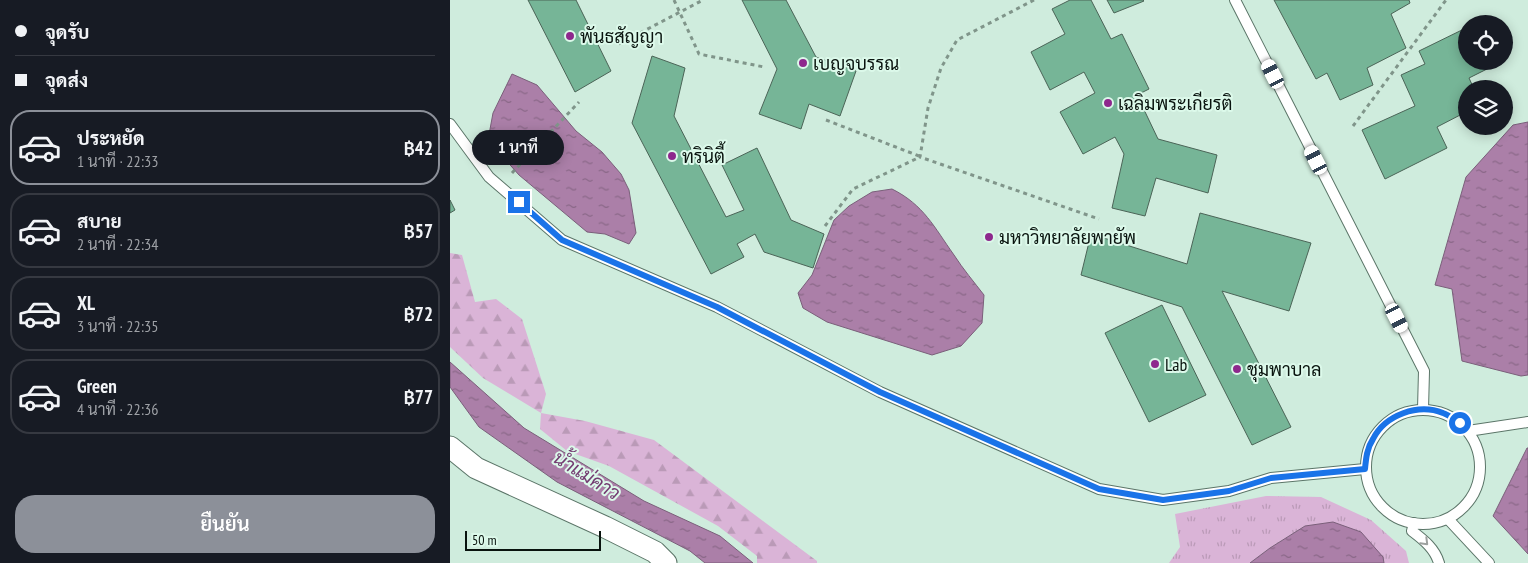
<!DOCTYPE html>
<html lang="th">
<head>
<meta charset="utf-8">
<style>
	body { margin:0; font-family:"PT Sans Narrow",Sarabun,sans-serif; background:#20242c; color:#f1f3f6; height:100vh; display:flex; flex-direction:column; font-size:19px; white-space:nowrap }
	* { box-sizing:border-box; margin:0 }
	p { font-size:16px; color:#9ea1a6 }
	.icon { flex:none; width:28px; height:28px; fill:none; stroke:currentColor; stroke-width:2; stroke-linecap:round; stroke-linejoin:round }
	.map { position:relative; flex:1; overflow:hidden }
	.drawer { display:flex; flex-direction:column; background:#171b24; width:450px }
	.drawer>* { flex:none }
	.top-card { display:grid; align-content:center; height:110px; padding:0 15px; background:#171b24 }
	.tools { position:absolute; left:1008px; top:15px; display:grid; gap:10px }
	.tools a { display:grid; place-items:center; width:55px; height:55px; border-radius:50%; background:#171b24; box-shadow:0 2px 12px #0003; font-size:25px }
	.scale { position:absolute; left:15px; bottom:12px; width:136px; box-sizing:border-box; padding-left:5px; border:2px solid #09130e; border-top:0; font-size:14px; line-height:18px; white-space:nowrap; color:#09130e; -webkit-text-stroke:4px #dcf9ea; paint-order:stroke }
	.end { position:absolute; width:22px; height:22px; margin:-11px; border:6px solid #1a73e8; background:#fff; box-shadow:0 0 0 2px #fff }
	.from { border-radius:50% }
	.bubble { position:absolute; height:35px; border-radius:18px; background:#171b24; box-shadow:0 2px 12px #0003; font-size:16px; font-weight:600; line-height:35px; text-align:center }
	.car { position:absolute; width:15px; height:30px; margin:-15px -8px; border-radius:6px; box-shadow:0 0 4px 1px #0007; background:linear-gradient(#fff 24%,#345 0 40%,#fff 0 76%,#345 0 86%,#fff 0) }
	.top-card b { display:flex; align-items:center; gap:18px; height:48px; font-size:19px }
	.top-card b+b { border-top:1px solid #363941 }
	.top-card i { width:12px; height:12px; background:#f1f3f6 }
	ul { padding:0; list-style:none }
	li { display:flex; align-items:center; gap:15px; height:75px; margin:0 10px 8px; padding:0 5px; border:2px solid #363941; border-radius:20px }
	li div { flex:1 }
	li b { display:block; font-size:19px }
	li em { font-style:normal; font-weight:600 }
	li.selected { border-color:#8c9099 }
	li>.icon { width:45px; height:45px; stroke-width:1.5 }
	.cta { display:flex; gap:10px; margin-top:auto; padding:10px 15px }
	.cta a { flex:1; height:58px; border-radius:20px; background:#8c9099; color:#fff; font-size:20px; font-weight:600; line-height:58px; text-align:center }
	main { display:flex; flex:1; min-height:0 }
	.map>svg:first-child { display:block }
	.grass { fill:url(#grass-tufts) }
	.forest { fill:url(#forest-firs) }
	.water { fill:url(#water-ripples); stroke:#7a5f7a }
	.building { fill:#76b597; stroke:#4b6457 }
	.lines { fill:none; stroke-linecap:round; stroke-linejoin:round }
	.service-casing { stroke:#5b7568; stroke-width:12 }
	.minor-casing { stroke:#5b7568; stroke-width:23 }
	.path { stroke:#80958a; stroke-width:3; stroke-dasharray:4 4; stroke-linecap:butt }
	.service { stroke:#fff; stroke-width:10 }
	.minor { stroke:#fff; stroke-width:21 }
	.oneway { stroke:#9da19f }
	.route { stroke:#1a73e8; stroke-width:6 }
	.poi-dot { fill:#8e288d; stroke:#dcf9ea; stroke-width:2 }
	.labels { text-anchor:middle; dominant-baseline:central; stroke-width:4; stroke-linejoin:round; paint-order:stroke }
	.poi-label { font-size:18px; fill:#09130e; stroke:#dcf9ea; text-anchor:start }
	.water-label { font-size:19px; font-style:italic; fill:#743c72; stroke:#dcf9ea }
</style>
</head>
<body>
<main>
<section class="drawer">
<div class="top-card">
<b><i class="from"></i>จุดรับ</b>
<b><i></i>จุดส่ง</b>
</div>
<ul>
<li class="selected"><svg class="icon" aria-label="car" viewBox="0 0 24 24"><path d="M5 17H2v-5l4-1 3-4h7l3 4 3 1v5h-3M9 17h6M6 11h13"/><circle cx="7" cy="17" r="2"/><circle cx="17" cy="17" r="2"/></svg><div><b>ประหยัด</b><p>1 นาที · 22:33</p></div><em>฿42</em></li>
<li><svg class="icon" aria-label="car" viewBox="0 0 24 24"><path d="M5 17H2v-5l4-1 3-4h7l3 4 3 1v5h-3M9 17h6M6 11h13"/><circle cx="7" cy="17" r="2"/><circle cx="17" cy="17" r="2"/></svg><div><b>สบาย</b><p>2 นาที · 22:34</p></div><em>฿57</em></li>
<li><svg class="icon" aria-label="car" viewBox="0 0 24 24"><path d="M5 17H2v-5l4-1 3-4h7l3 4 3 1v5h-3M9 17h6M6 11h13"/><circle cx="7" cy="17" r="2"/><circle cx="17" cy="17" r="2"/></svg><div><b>XL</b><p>3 นาที · 22:35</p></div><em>฿72</em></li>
<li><svg class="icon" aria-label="car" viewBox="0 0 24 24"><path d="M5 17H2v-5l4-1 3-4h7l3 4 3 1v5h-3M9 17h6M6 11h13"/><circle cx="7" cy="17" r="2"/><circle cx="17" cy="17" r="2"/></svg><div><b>Green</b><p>4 นาที · 22:36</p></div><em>฿77</em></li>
</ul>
<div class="cta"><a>ยืนยัน</a></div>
</section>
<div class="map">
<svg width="1078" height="563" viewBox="0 0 1078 563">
	<defs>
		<pattern id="grass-tufts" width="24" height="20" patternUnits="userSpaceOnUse" patternTransform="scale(1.25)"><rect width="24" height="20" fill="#dab4d7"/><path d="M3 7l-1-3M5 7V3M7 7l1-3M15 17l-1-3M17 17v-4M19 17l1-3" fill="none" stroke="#ba9ab7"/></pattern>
		<pattern id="forest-firs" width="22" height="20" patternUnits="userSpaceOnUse" patternTransform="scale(1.25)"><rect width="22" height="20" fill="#dab4d7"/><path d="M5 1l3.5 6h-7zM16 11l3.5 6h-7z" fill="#ba9ab7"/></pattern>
		<pattern id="water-ripples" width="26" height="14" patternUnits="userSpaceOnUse" patternTransform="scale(1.25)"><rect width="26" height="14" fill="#ab7fa8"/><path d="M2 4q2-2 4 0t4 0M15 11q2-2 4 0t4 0" fill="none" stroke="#896787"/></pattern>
	</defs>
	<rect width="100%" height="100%" fill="#cfecdd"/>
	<path class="grass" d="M 816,496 L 871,497 L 921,520 L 956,551 L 959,563 L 934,563 L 933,557 L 855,526 L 820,548 L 800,563 L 719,563 L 730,547 L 725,514 Z"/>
	<path class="forest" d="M 0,253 L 12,255 L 25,302 L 46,299 L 72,319 L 96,394 L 91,413 L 135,421 L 204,440 L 367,561 L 367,563 L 307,563 L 307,556 L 268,526 L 159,466 L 117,451 L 90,429 L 91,413 L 33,378 L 0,347 Z"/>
	<g class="water">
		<path d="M 62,74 L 87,85 L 126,131 L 152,152 L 171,174 L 179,190 L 186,233 L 179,244 L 155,234 L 137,232 L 69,175 L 38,140 L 43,113 Z"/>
		<path d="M 1078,122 L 1078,375 L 1071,376 L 1012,361 L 1002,289 L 985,285 L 1016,177 L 1063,125 Z"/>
		<path d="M 442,189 C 474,205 484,227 504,255 C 513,269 524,282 534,295 L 532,323 L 511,346 L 482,355 L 377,322 L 353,308 L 348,293 L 362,275 L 384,220 L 399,206 L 422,192 Z"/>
		<path d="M 0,362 L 74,428 L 194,501 L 270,536 L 303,563 L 255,563 L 240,551 L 107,482 L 29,427 L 0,387 Z"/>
		<path d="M 1077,448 L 1078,448 L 1078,554 L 1043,516 Z"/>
		<path d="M 883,522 L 911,532 L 933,557 L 934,563 L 800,563 L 820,548 L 855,526 Z"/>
	</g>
	<g class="building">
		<path d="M 78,0 L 126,0 L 161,71 L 125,92 Z"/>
		<path d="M 292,0 L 336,0 L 366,57 L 406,71 L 390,116 L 359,104 L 351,129 L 309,114 L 327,69 Z"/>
		<path d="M 620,0 L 641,0 L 661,39 L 672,34 L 699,89 L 687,95 L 708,139 L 767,155 L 758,193 L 706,178 L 695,216 L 662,208 L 674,154 L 665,137 L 633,154 L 610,112 L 645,93 L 634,72 L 600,90 L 581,52 L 615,34 L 602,9 Z"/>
		<path d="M 657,0 L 693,0 L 694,1 L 664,13 Z"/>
		<path d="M 824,0 L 959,0 L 960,3 L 941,14 L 956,48 L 917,68 L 923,85 L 890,100 L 877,73 L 866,79 Z"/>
		<path d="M 1016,28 L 1016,61 L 1048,61 L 1049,63 L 1019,78 L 1024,89 L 1016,89 L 1016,99 L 1009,102 L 1014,113 L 987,127 L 997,148 L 935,179 L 912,130 L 965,106 L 951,75 L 975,64 L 969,51 Z"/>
		<path d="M 202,56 L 235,68 L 224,116 L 276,217 L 294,210 L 272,165 L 307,148 L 341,220 L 374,234 L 363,268 L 314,252 L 305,234 L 287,244 L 294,257 L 261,274 L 182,123 Z"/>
		<path d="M 0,200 L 5,210 L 0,213 Z"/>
		<path d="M 750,213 L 861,243 L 839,311 L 772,291 L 841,427 L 802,445 L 732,307 L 631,275 L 641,234 L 737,264 Z"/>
		<path d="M 712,305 L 756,395 L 699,422 L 655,333 Z"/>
	</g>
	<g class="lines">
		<g class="service-casing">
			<g id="service">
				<path d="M 785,0 L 974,371 L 973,409"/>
				<path d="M 0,124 L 39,177 L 112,240 L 267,307 L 430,392 L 649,489 L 713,500 L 779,491 L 821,478 L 915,469"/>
				<circle cx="973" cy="467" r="57"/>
				<path d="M 1018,431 L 1078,422"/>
				<path d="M 998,519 L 1039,563"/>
				<path d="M 964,523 L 962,531 C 974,540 985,549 989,563"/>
			</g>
		</g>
		<g class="minor-casing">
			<path id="minor" d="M 0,447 L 26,468 L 155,527 L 205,552 L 216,563"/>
		</g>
		<g class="path">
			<path d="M 224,0 L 249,54 L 314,67"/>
			<path d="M 584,0 L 507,40 L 491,68 L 478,108 L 470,157 L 649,219"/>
			<path d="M 169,44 L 253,0"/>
			<path d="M 376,120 L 469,156"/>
			<path d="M 903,126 L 996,0"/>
			<path d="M 62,173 L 129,102"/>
			<path d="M 375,226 L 403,189 L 470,157"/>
		</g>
		<use href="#service" class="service"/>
		<use href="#minor" class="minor"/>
	</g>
	<defs><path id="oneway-chevron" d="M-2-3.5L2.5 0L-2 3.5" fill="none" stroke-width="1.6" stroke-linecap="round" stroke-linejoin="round" transform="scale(1.25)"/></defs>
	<use class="oneway" href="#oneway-chevron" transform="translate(975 542) rotate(45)"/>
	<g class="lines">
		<path class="route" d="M 69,202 L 112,240 L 267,307 L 430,392 L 649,489 L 713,500 L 779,491 L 821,478 L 915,469 C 916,458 917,448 923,439 C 935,415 968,403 993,413 C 999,415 1005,420 1010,423"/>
	</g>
	<g class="poi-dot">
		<circle cx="120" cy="36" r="5"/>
		<circle cx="353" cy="63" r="5"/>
		<circle cx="658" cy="103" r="5"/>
		<circle cx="222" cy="156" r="5"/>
		<circle cx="539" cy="237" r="5"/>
		<circle cx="705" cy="364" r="5"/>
		<circle cx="787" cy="369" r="5"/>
	</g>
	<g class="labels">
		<g class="poi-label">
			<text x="130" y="36">พันธสัญญา</text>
			<text x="363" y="63">เบญจบรรณ</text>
			<text x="668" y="103">เฉลิมพระเกียรติ</text>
			<text x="232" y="156">ทรินิตี้</text>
			<text x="549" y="237">มหาวิทยาลัยพายัพ</text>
			<text x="715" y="364">Lab</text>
			<text x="797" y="369">ชุมพาบาล</text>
		</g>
		<g class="water-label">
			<text transform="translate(137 475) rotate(32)">น้ำแม่คาว</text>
		</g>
	</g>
</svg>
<div class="tools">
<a><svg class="icon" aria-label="locate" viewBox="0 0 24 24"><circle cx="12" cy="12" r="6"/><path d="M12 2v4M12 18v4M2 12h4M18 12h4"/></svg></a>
<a><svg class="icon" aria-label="layers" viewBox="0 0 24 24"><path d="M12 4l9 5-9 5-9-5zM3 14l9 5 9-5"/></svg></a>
</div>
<div class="scale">50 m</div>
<i class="end from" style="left:1010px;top:423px"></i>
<i class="end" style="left:69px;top:202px"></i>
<div class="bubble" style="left:22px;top:130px;width:92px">1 นาที</div>
<i class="car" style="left:823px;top:74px;rotate:333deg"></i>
<i class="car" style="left:866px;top:160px;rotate:333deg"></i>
<i class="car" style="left:947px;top:318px;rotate:153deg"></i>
</div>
</main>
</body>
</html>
